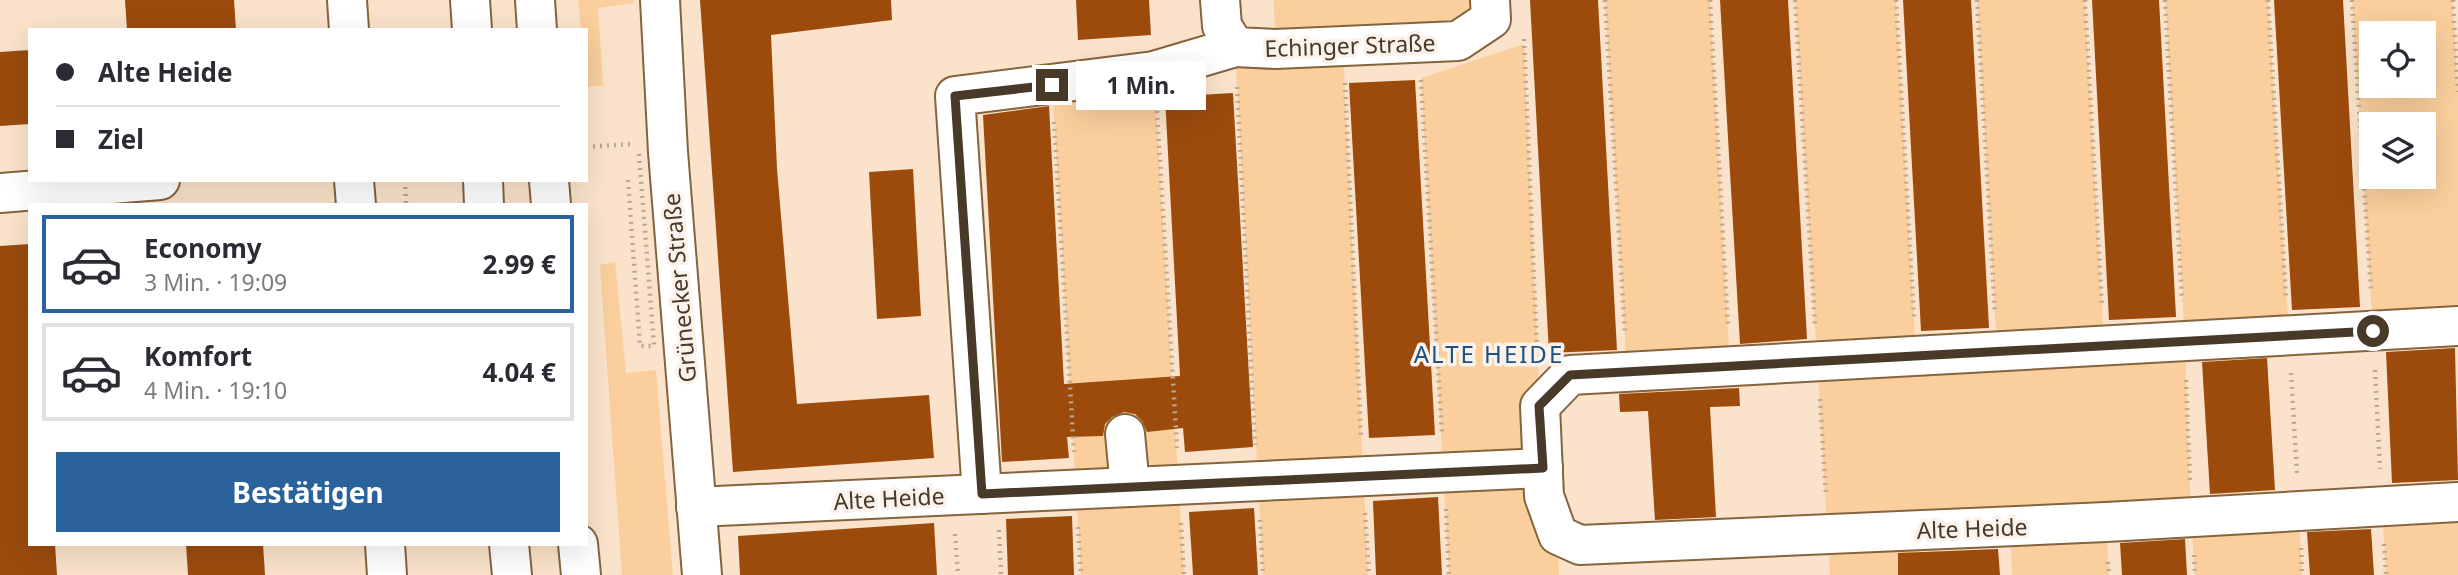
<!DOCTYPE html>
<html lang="de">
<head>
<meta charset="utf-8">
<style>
	body { margin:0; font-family:"Noto Sans",sans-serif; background:#f7f7f7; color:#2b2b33; height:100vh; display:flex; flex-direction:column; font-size:26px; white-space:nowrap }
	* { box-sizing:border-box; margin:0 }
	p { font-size:23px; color:#7c7c81 }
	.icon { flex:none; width:38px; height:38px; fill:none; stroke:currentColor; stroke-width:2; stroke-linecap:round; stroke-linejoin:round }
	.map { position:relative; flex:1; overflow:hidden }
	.drawer { position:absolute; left:28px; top:203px; width:560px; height:343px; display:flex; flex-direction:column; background:#fff; border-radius:0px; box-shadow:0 7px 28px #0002 }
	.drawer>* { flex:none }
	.guide { position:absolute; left:28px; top:28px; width:560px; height:154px; border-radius:0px; box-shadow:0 7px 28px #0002; display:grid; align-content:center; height:154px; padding:0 28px; background:#fff }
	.fabs { position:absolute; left:2359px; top:21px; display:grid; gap:14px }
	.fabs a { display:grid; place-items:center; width:77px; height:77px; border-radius:0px; background:#fff; box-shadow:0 7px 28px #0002; font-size:35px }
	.end { position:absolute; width:32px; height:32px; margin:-16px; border:9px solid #483928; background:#fff; box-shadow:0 0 0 4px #fff }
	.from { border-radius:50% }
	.bubble { position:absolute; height:49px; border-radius:0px; background:#fff; box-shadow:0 7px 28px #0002; font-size:23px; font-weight:700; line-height:49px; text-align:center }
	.guide b { display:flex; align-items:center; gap:24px; height:66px; font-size:26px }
	.guide b+b { border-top:2px solid #e1e1e2 }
	.guide i { width:18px; height:18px; background:#2b2b33 }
	ul { padding:12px 0 0; list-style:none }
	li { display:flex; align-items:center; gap:21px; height:98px; margin:0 14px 10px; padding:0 14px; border:4px solid #e1e1e2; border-radius:0px }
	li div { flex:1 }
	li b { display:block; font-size:26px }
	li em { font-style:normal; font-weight:700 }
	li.on { border-color:#2a639b }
	li>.icon { width:63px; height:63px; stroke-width:1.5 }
	.button { display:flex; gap:14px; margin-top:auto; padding:14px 28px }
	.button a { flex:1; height:80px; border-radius:0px; background:#2a639b; color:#fff; font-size:28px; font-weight:700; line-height:80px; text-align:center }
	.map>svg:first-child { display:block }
	.green { fill:#facf9d; fill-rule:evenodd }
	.building { fill:#9c4b0d }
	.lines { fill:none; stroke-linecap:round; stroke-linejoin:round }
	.minor-casing { stroke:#85643d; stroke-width:42 }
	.highway-casing { stroke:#85643d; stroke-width:42 }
	.path { stroke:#bca892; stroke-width:4.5; stroke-dasharray:2 5; stroke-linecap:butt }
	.minor { stroke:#fff; stroke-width:38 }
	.highway { stroke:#fff; stroke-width:38 }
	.path-bridge { stroke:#bca892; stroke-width:4.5; stroke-dasharray:2 5; stroke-linecap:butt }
	.route { stroke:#483928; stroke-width:9 }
	.labels { text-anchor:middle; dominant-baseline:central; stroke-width:7; stroke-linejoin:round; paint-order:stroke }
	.street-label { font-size:23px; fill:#483928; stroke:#fbf3eb }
	.neighbourhood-label { font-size:24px; letter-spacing:2px; fill:#1c5183; stroke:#fbf3eb }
</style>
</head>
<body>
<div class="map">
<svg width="2458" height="575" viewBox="0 0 2458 575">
	<rect width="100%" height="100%" fill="#fae3ca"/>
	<g class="green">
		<path d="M 578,0 L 634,0 L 634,3 L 598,8 L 603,85 L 586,87 L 586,30 L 581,30 Z"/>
		<path d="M 1274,0 L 1490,0 L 1491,19 L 1343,47 L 1368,575 L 1263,575 L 1235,47 L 1275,49 Z"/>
		<path d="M 1605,0 L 1710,0 L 1730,367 L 1627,373 Z"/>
		<path d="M 1795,0 L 1896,0 L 1916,356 L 1997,352 L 1977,0 L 2085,0 L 2104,346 L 2185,341 L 2165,0 L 2268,0 L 2289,335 L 2185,342 L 2191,517 L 2299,512 L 2302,575 L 2195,575 L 2191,518 L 2106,522 L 2109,575 L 2012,575 L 2010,527 L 1920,530 L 1923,575 L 1830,575 Z"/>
		<path d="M 2352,0 L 2453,0 L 2458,92 L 2458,326 L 2373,331 ZM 2371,33 L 2424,33 L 2424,86 L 2371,86 ZM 2371,124 L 2424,124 L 2424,177 L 2371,177 Z"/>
		<path d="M 1524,44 L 1540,406 L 1558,535 L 1559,575 L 1449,575 L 1421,78 Z"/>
		<path d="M 1154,71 L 1184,575 L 1081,575 L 1052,85 Z"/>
		<path d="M 615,262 L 626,373 L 656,370 L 673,575 L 622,575 L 600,265 Z"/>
		<path d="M 2458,502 L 2458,575 L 2386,575 L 2382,508 Z"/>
	</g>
	<g class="building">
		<path d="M 125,0 L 234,0 L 236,30 L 127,30 Z"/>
		<path d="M 700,0 L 891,0 L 892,20 L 771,35 L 777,169 L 797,404 L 929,395 L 934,458 L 733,472 Z"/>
		<path d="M 1076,0 L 1149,0 L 1151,35 L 1078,40 Z"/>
		<path d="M 1530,0 L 1598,0 L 1617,350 L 1549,353 Z"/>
		<path d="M 1720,0 L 1788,0 L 1807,339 L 1740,344 Z"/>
		<path d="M 1903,0 L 1971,0 L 1989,328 L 1921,331 Z"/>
		<path d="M 2092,0 L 2159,0 L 2176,317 L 2109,320 Z"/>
		<path d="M 2274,0 L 2343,0 L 2360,307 L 2292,310 Z"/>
		<path d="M 30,50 L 30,124 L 0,126 L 0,52 Z"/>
		<path d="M 1415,80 L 1435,435 L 1369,438 L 1349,83 Z"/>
		<path d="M 1233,93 L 1253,447 L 1185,452 L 1183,428 L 1147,432 L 1142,421 L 1135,414 L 1124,412 L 1112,417 L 1105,424 L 1103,436 L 1067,437 L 1069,458 L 1002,462 L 983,115 L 1049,106 L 1064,384 L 1180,376 L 1165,97 Z"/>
		<path d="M 913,169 L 921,316 L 877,319 L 869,172 Z"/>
		<path d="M 30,244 L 30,544 L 55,544 L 57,575 L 0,575 L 0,246 Z"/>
		<path d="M 2455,348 L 2458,480 L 2392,483 L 2386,352 Z"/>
		<path d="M 2267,358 L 2275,490 L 2210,494 L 2202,362 Z"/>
		<path d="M 1739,388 L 1740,406 L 1710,407 L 1716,517 L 1655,520 L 1648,411 L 1620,412 L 1619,394 Z"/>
		<path d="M 1438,497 L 1442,575 L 1376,575 L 1373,501 Z"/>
		<path d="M 1254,508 L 1258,575 L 1193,575 L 1189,512 Z"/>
		<path d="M 1072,516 L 1074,575 L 1008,575 L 1006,519 Z"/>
		<path d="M 934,523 L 937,575 L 740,575 L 738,536 Z"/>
		<path d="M 2371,529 L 2374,575 L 2310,575 L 2307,532 Z"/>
		<path d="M 2185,539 L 2187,575 L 2122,575 L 2120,543 Z"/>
		<path d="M 186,544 L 263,544 L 265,575 L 188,575 Z"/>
		<path d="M 1998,549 L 2000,575 L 1898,575 L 1898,553 Z"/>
	</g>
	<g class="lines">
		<g class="minor-casing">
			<g id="minor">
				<path d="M 347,0 L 349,30"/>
				<path d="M 660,0 L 668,152 L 702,575"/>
				<path d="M 1220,0 L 1222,26 L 1235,47 L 1275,49 L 1458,41 L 1491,19 L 1490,0"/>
				<path d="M 354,180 L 356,205"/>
				<path d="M 0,193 L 160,180"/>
				<path d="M 2458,326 L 1570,375 L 1540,406 L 1544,496 L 1558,535 L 1580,545 L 2106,522 L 2458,502"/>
				<path d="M 1125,434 L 1130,487"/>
				<path d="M 982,494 L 955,96 L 1154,71 L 1235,47"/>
				<path d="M 696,507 L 1543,468"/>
				<path d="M 385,544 L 387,575"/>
			</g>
		</g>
		<g class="highway-casing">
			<g id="highway">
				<path d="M 470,0 L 472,30"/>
				<path d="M 535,0 L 537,30"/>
				<path d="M 483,180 L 484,205"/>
				<path d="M 549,180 L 551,205"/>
				<path d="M 509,544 L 512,575"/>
				<path d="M 578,544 L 581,575"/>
			</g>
		</g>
		<g class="path">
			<path d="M 1605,0 L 1625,335"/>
			<path d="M 1710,0 L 1728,328"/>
			<path d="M 1795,0 L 1815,324"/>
			<path d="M 1896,0 L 1914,317"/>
			<path d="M 1977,0 L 1995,314"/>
			<path d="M 2085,0 L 2102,307"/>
			<path d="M 2165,0 L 2182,301"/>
			<path d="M 2268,0 L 2286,298"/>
			<path d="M 2352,0 L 2371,291"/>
			<path d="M 2453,0 L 2458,92"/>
			<path d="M 1524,39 L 1537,352"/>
			<path d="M 1421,80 L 1442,434"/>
			<path d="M 1345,83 L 1361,438"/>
			<path d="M 1237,87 L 1255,445"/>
			<path d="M 1157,111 L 1177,448"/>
			<path d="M 1054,122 L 1074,452"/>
			<path d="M 586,147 L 631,144"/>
			<path d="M 405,180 L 406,205"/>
			<path d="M 628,180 L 640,346"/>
			<path d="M 2375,370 L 2380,469"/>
			<path d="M 2291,373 L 2297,473"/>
			<path d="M 2186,380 L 2190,480"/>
			<path d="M 1820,399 L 1826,495"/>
			<path d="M 1446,509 L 1449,575"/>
			<path d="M 1365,513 L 1369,575"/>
			<path d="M 1260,520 L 1263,575"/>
			<path d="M 1181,523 L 1184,575"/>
			<path d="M 1078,527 L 1081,575"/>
			<path d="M 999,530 L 1001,575"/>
			<path d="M 955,534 L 958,575"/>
			<path d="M 2384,544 L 2386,575"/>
			<path d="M 2301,548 L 2302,575"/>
			<path d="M 2194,555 L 2195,575"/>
			<path d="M 2108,562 L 2109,575"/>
		</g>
		<use href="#minor" class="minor"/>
		<use href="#highway" class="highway"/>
		<path class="path-bridge" d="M 639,154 L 654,346 L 640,346"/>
	</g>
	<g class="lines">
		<path class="route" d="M 1052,85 L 955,96 L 982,494 L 1543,468 L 1539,406 L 1570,375 L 2373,331"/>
	</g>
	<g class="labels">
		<g class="street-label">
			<text transform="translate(1350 45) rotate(-2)">Echinger Straße</text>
			<text transform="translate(679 288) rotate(-95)">Grünecker Straße</text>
			<text transform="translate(889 498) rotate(-3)">Alte Heide</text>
			<text transform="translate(1972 528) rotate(-2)">Alte Heide</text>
		</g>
		<g class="neighbourhood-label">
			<text x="1489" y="353">ALTE HEIDE</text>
		</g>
	</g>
</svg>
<div class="fabs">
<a><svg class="icon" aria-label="locate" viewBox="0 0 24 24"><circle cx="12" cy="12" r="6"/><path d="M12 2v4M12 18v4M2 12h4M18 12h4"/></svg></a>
<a><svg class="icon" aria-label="layers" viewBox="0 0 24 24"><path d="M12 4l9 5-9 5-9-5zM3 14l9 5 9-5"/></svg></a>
</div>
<i class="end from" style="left:2373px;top:331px"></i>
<i class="end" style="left:1052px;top:85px"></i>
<div class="bubble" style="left:1076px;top:61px;width:130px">1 Min.</div>
<div class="guide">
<b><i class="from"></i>Alte Heide</b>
<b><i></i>Ziel</b>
</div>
<section class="drawer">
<ul>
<li class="on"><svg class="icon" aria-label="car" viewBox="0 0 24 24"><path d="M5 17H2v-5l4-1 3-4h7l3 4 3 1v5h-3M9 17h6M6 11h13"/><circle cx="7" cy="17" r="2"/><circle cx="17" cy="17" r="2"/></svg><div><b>Economy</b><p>3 Min. · 19:09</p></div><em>2.99 €</em></li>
<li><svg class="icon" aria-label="car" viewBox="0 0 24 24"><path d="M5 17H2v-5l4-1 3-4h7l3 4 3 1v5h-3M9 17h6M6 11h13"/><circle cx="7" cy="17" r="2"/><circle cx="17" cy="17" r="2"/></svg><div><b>Komfort</b><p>4 Min. · 19:10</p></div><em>4.04 €</em></li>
</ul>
<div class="button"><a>Bestätigen</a></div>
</section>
</div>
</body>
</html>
